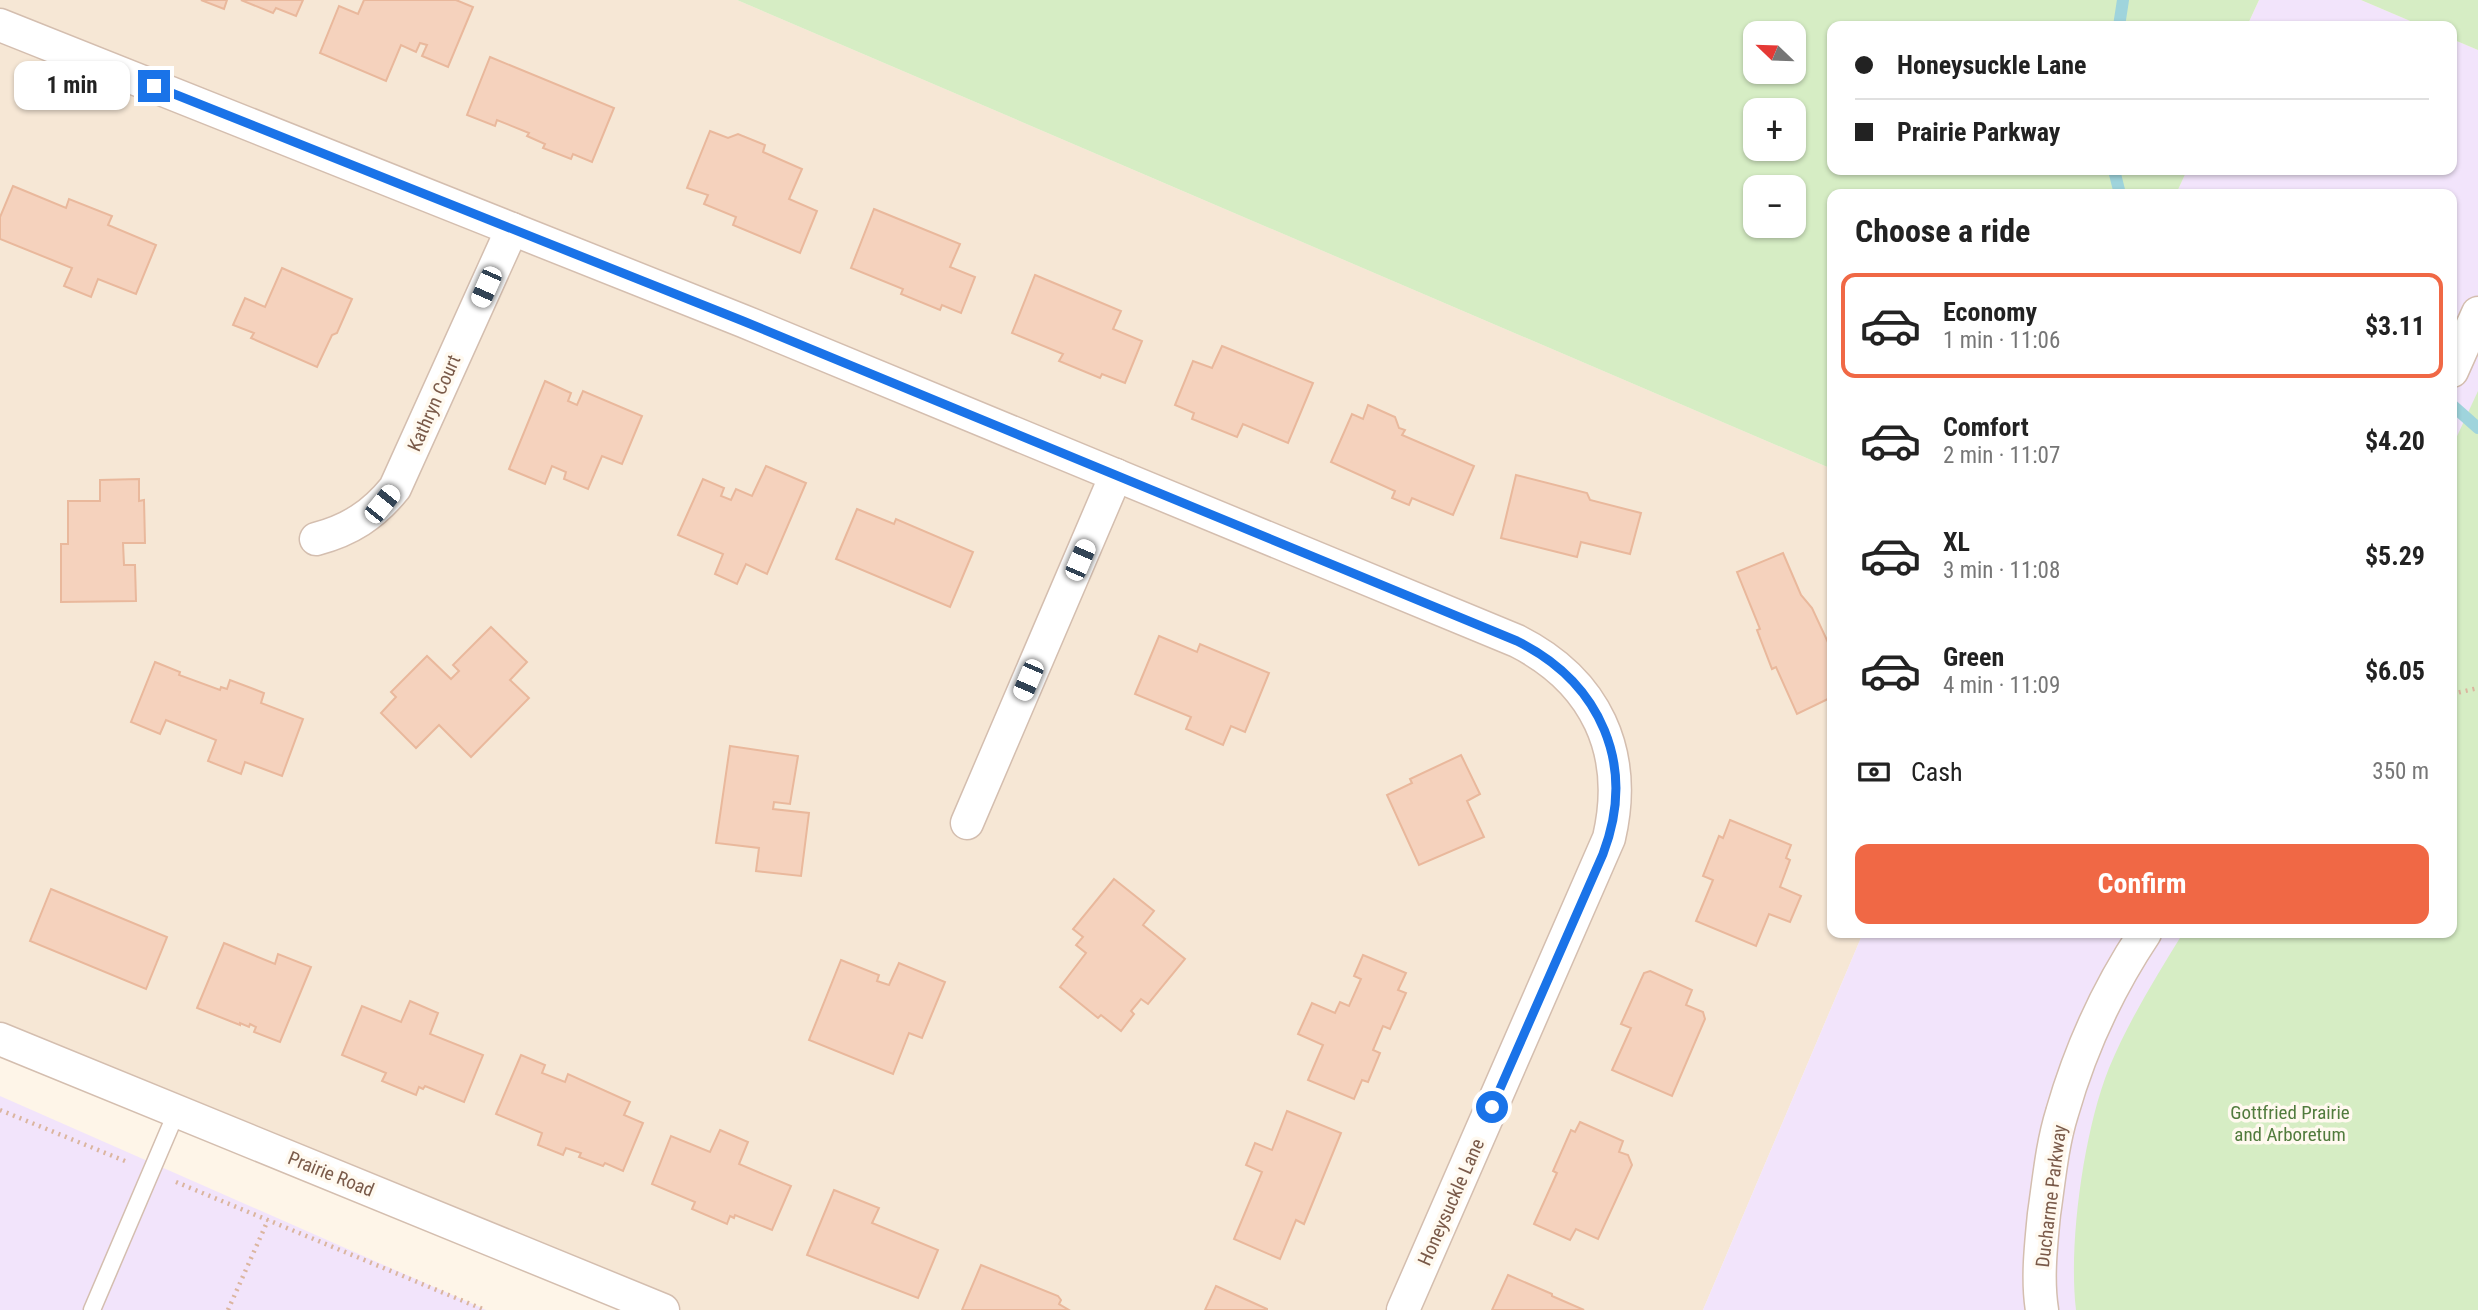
<!DOCTYPE html>
<html lang="en">
<head>
<meta charset="utf-8">
<style>
	body { margin:0; font-family:"Roboto Condensed",sans-serif; background:#f2f2f2; color:#222; height:100vh; display:flex; flex-direction:column; font-size:26px; white-space:nowrap }
	* { box-sizing:border-box; margin:0 }
	p { font-size:23px; color:#767676 }
	.icon { flex:none; width:38px; height:38px; fill:none; stroke:currentColor; stroke-width:2; stroke-linecap:round; stroke-linejoin:round }
	.map { position:relative; flex:1; overflow:hidden }
	.panel { position:absolute; left:1827px; top:189px; width:630px; height:749px; display:flex; flex-direction:column; background:#fff; border-radius:14px; box-shadow:0 2px 5px #0004 }
	.panel>* { flex:none }
	.guide { position:absolute; left:1827px; top:21px; width:630px; height:154px; border-radius:14px; box-shadow:0 2px 5px #0004; display:grid; align-content:center; height:154px; padding:0 28px; background:#fff }
	.needle { width:46px; rotate:293deg }
	.controls { position:absolute; left:1743px; top:21px; display:grid; gap:14px }
	.controls a { display:grid; place-items:center; width:63px; height:63px; border-radius:14px; background:#fff; box-shadow:0 2px 5px #0004; font-size:35px }
	.end { position:absolute; width:32px; height:32px; margin:-16px; border:9px solid #1a73e8; background:#fff; box-shadow:0 0 0 4px #fff }
	.from { border-radius:50% }
	.bubble { position:absolute; height:49px; border-radius:14px; background:#fff; box-shadow:0 2px 5px #0004; font-size:23px; font-weight:700; line-height:49px; text-align:center }
	.car { position:absolute; width:21px; height:42px; margin:-21px -10px; border-radius:9px; box-shadow:0 0 5px 2px #0007; background:linear-gradient(#fff 24%,#345 0 40%,#fff 0 76%,#345 0 86%,#fff 0) }
	.guide b { display:flex; align-items:center; gap:24px; height:66px; font-size:26px }
	.guide b+b { border-top:2px solid #e0e0e0 }
	.guide i { width:18px; height:18px; background:#222 }
	ul { padding:0; list-style:none }
	li { display:flex; align-items:center; gap:21px; height:105px; margin:0 14px 10px; padding:0 14px; border:4px solid transparent; border-radius:14px }
	li div { flex:1 }
	li b { display:block; font-size:26px }
	li em { font-style:normal; font-weight:700 }
	li.current { border-color:#f06845 }
	li>.icon { width:63px; height:63px; stroke-width:1.5 }
	h2 { padding:0 28px; font-size:32px; line-height:84px }
	.pay { display:flex; align-items:center; gap:18px; height:77px; padding:0 28px; font-size:26px }
	.pay p { margin-inline-start:auto }
	.action { display:flex; gap:14px; margin-top:auto; padding:14px 28px }
	.action a { flex:1; height:80px; border-radius:14px; background:#f06845; color:#fff; font-size:28px; font-weight:700; line-height:80px; text-align:center }
	.map>svg:first-child { display:block }
	.residential { fill:#f6e7d5 }
	.education { fill:#f2e4fb }
	.green { fill:#d6edc4; fill-rule:evenodd }
	.lines { fill:none; stroke-linecap:round; stroke-linejoin:round }
	.stream { stroke:#9fd4dc; stroke-width:12 }
	.building { fill:#f5d2bd; stroke:#e9b89c; stroke-width:2 }
	.service-casing { stroke:#d4beaf; stroke-width:19 }
	.minor-casing { stroke:#d4beaf; stroke-width:35 }
	.path { stroke:#dbb59f; stroke-width:4.5; stroke-dasharray:2 5; stroke-linecap:butt }
	.service { stroke:#fff; stroke-width:16 }
	.minor { stroke:#fff; stroke-width:32 }
	.route { stroke:#1a73e8; stroke-width:9 }
	.labels { text-anchor:middle; dominant-baseline:central; stroke-width:7; stroke-linejoin:round; paint-order:stroke }
	.street-label { font-size:19px; fill:#7a5a49; stroke:#fff9ef }
	.park-label { font-size:19px; fill:#517b3d; stroke:#fff9ef }
</style>
</head>
<body>
<div class="map">
<svg width="2478" height="1310" viewBox="0 0 2478 1310">
	<rect width="100%" height="100%" fill="#fef5e8"/>
	<path class="residential" d="M 0,0 L 737,0 L 1832,469 L 1832,933 L 1863,933 L 1703,1310 L 663,1310 L 0,1038 Z"/>
	<g class="education">
		<path d="M 2259,0 L 2361,0 L 2422,26 L 2247,26 Z"/>
		<path d="M 2452,39 L 2478,50 L 2478,1310 L 1703,1310 L 1863,933 L 2452,933 L 2452,194 L 2176,194 L 2187,170 L 2452,170 Z"/>
		<path d="M 0,1096 L 486,1310 L 0,1310 Z"/>
	</g>
	<g class="green">
		<path d="M 737,0 L 2259,0 L 2247,26 L 1832,26 L 1832,170 L 2187,170 L 2176,194 L 1832,194 L 1832,469 ZM 1755,33 L 1794,33 L 1794,72 L 1755,72 ZM 1794,110 L 1794,149 L 1755,149 L 1755,110 ZM 1755,187 L 1794,187 L 1794,226 L 1755,226 Z"/>
		<path d="M 2361,0 L 2478,0 L 2478,50 L 2452,39 L 2452,26 L 2422,26 Z"/>
		<path d="M 2478,391 L 2478,1310 L 2076,1310 C 2068,1244 2084,1130 2109,1068 C 2129,1020 2156,977 2183,933 L 2452,933 L 2452,447 Z"/>
	</g>
	<g class="lines">
		<g class="stream">
			<path d="M 2119,26 L 2123,0"/>
			<path d="M 2114,170 L 2120,194"/>
			<path d="M 2452,405 L 2478,428"/>
		</g>
	</g>
	<g class="building">
		<path d="M 201,0 L 227,0 L 224,9 Z"/>
		<path d="M 241,0 L 303,0 L 296,16 L 276,8 L 273,13 Z"/>
		<path d="M 364,0 L 456,0 L 473,7 L 448,67 L 422,56 L 427,45 L 420,43 L 416,52 L 401,45 L 386,81 L 320,53 L 339,6 L 358,14 Z"/>
		<path d="M 490,57 L 614,108 L 592,162 L 573,154 L 571,159 L 543,148 L 545,144 L 527,136 L 529,133 L 497,120 L 495,126 L 467,115 Z"/>
		<path d="M 710,131 L 728,138 L 738,134 L 765,145 L 763,152 L 802,169 L 789,199 L 817,211 L 800,253 L 733,225 L 736,217 L 704,204 L 708,195 L 687,188 Z"/>
		<path d="M 13,186 L 66,208 L 69,199 L 112,216 L 108,225 L 156,245 L 136,294 L 98,279 L 91,297 L 64,286 L 72,268 L 0,239 L 0,217 Z"/>
		<path d="M 874,209 L 960,244 L 950,267 L 975,277 L 961,313 L 942,305 L 940,310 L 901,294 L 903,289 L 851,268 Z"/>
		<path d="M 282,268 L 352,299 L 337,333 L 332,335 L 317,367 L 251,338 L 254,333 L 233,325 L 245,298 L 265,307 Z"/>
		<path d="M 1035,275 L 1121,311 L 1113,329 L 1142,341 L 1125,383 L 1102,374 L 1100,378 L 1059,361 L 1063,354 L 1012,333 Z"/>
		<path d="M 1222,346 L 1313,383 L 1288,443 L 1243,424 L 1237,437 L 1192,419 L 1194,413 L 1175,405 L 1193,361 L 1212,368 Z"/>
		<path d="M 545,381 L 571,393 L 568,401 L 577,405 L 583,391 L 642,416 L 622,464 L 602,456 L 588,489 L 564,479 L 566,472 L 552,466 L 545,484 L 509,469 Z"/>
		<path d="M 1368,405 L 1395,417 L 1399,428 L 1405,430 L 1402,435 L 1474,466 L 1453,515 L 1412,498 L 1409,505 L 1392,498 L 1395,491 L 1331,462 L 1352,414 L 1363,419 Z"/>
		<path d="M 766,466 L 806,483 L 767,574 L 746,564 L 737,584 L 715,574 L 723,554 L 678,535 L 703,479 L 724,488 L 721,496 L 731,500 L 736,489 L 752,496 Z"/>
		<path d="M 1516,475 L 1587,493 L 1590,500 L 1641,513 L 1630,554 L 1581,542 L 1577,557 L 1501,538 Z"/>
		<path d="M 139,479 L 139,501 L 144,500 L 145,543 L 123,543 L 124,565 L 135,565 L 136,601 L 61,602 L 61,544 L 68,544 L 68,501 L 100,501 L 100,480 Z"/>
		<path d="M 857,509 L 894,524 L 896,519 L 973,552 L 950,607 L 836,559 Z"/>
		<path d="M 1783,553 L 1801,595 L 1812,608 L 1832,651 L 1832,697 L 1797,714 L 1776,667 L 1772,669 L 1757,630 L 1760,629 L 1737,572 Z"/>
		<path d="M 491,627 L 527,662 L 510,680 L 529,698 L 471,757 L 439,725 L 416,748 L 381,713 L 396,697 L 391,692 L 427,656 L 451,679 L 459,671 L 453,665 Z"/>
		<path d="M 1159,636 L 1197,652 L 1200,644 L 1269,673 L 1245,732 L 1231,726 L 1223,745 L 1186,729 L 1191,717 L 1135,694 Z"/>
		<path d="M 155,662 L 180,672 L 179,675 L 220,690 L 221,687 L 227,689 L 230,680 L 264,693 L 261,703 L 303,719 L 282,776 L 245,762 L 241,774 L 208,761 L 216,740 L 166,720 L 160,734 L 131,722 Z"/>
		<path d="M 730,746 L 798,756 L 790,804 L 774,802 L 773,809 L 809,813 L 801,876 L 756,871 L 759,848 L 716,843 Z"/>
		<path d="M 1461,755 L 1480,794 L 1467,801 L 1484,837 L 1419,865 L 1387,795 L 1412,783 L 1410,779 Z"/>
		<path d="M 1730,820 L 1791,845 L 1786,858 L 1790,860 L 1780,887 L 1801,896 L 1790,922 L 1769,914 L 1756,946 L 1696,921 L 1713,880 L 1703,876 L 1719,836 L 1723,838 Z"/>
		<path d="M 1114,879 L 1154,911 L 1143,925 L 1185,959 L 1148,1004 L 1141,999 L 1131,1011 L 1134,1014 L 1121,1031 L 1101,1015 L 1098,1018 L 1060,987 L 1086,953 L 1076,945 L 1083,937 L 1073,929 Z"/>
		<path d="M 51,889 L 167,937 L 146,989 L 30,941 Z"/>
		<path d="M 224,943 L 275,964 L 278,954 L 311,967 L 280,1042 L 254,1032 L 256,1027 L 250,1024 L 249,1027 L 240,1023 L 240,1025 L 197,1008 Z"/>
		<path d="M 1363,955 L 1406,973 L 1398,990 L 1406,993 L 1390,1029 L 1383,1026 L 1373,1050 L 1380,1053 L 1368,1082 L 1362,1080 L 1354,1099 L 1308,1080 L 1323,1045 L 1298,1034 L 1312,1003 L 1335,1013 L 1340,1002 L 1349,1006 L 1361,979 L 1354,976 Z"/>
		<path d="M 841,960 L 879,975 L 877,981 L 889,985 L 899,963 L 945,982 L 922,1038 L 909,1033 L 893,1074 L 809,1040 Z"/>
		<path d="M 1650,971 L 1692,990 L 1686,1005 L 1703,1012 L 1705,1019 L 1672,1096 L 1612,1070 L 1631,1028 L 1621,1024 L 1644,973 Z"/>
		<path d="M 410,1001 L 438,1013 L 430,1034 L 483,1055 L 464,1102 L 425,1086 L 423,1089 L 419,1087 L 416,1095 L 382,1081 L 386,1073 L 342,1055 L 362,1006 L 401,1022 Z"/>
		<path d="M 521,1055 L 545,1065 L 542,1073 L 565,1082 L 568,1074 L 630,1102 L 624,1115 L 643,1123 L 623,1171 L 605,1163 L 603,1166 L 579,1157 L 581,1153 L 566,1148 L 563,1155 L 538,1145 L 542,1133 L 496,1114 Z"/>
		<path d="M 1287,1111 L 1341,1133 L 1304,1224 L 1296,1220 L 1280,1259 L 1234,1239 L 1262,1172 L 1246,1165 L 1255,1143 L 1272,1150 Z"/>
		<path d="M 1580,1122 L 1623,1141 L 1619,1152 L 1628,1155 L 1632,1165 L 1598,1239 L 1576,1229 L 1570,1240 L 1534,1224 L 1557,1173 L 1553,1171 L 1571,1130 L 1575,1132 Z"/>
		<path d="M 720,1130 L 748,1142 L 739,1164 L 791,1186 L 772,1230 L 735,1215 L 734,1218 L 730,1216 L 727,1224 L 692,1209 L 695,1202 L 652,1184 L 671,1136 L 710,1152 Z"/>
		<path d="M 834,1190 L 879,1208 L 872,1223 L 938,1250 L 918,1298 L 807,1255 Z"/>
		<path d="M 981,1265 L 1058,1296 L 1061,1300 L 1059,1304 L 1069,1310 L 962,1310 Z"/>
		<path d="M 1508,1275 L 1552,1294 L 1552,1296 L 1584,1310 L 1492,1310 Z"/>
		<path d="M 1216,1286 L 1267,1309 L 1267,1310 L 1205,1310 Z"/>
	</g>
	<g class="lines">
		<g class="service-casing">
			<path id="service" d="M 92,1310 L 177,1111"/>
		</g>
		<g class="minor-casing">
			<g id="minor">
				<path d="M 0,25 L 743,321 L 1517,641 C 1596,681 1629,752 1609,838 L 1403,1310"/>
				<path d="M 2452,371 L 2478,313"/>
				<path d="M 316,539 C 350,530 373,515 395,488 L 512,229"/>
				<path d="M 967,823 L 1116,475"/>
				<path d="M 0,1039 L 663,1310"/>
				<path d="M 2042,1310 C 2037,1279 2041,1245 2044,1214 C 2049,1180 2052,1145 2062,1113 C 2080,1050 2109,987 2145,933"/>
			</g>
		</g>
		<g class="path">
			<path d="M 2452,694 L 2478,688"/>
			<path d="M 0,1110 L 125,1161"/>
			<path d="M 176,1182 L 485,1310"/>
			<path d="M 228,1310 L 268,1220"/>
		</g>
		<use href="#service" class="service"/>
		<use href="#minor" class="minor"/>
	</g>
	<g class="lines">
		<path class="route" d="M 154,86 L 743,321 L 1517,641 C 1601,683 1637,765 1603,854 L 1492,1107"/>
	</g>
	<g class="labels">
		<g class="street-label">
			<text transform="translate(434 403) rotate(-66)">Kathryn Court</text>
			<text transform="translate(331 1174) rotate(22)">Prairie Road</text>
			<text transform="translate(2051 1196) rotate(-83)">Ducharme Parkway</text>
			<text transform="translate(1451 1202) rotate(-66)">Honeysuckle Lane</text>
		</g>
		<g class="park-label">
			<text x="2290" y="1112">Gottfried Prairie<tspan x="2290" dy="22">and Arboretum</tspan></text>
		</g>
	</g>
</svg>
<div class="controls">
<a><svg class="needle" viewBox="-14 -14 28 28"><path d="M0-13l5 13h-10z" fill="#e53935"/><path d="M0 13l5-13h-10z" fill="#767676"/></svg></a>
<a>+</a>
<a>−</a>
</div>
<i class="end from" style="left:1492px;top:1107px"></i>
<i class="end" style="left:154px;top:86px"></i>
<div class="bubble" style="left:14px;top:61px;width:116px">1 min</div>
<i class="car" style="left:486px;top:287px;rotate:204deg"></i>
<i class="car" style="left:382px;top:504px;rotate:39deg"></i>
<i class="car" style="left:1080px;top:560px;rotate:23deg"></i>
<i class="car" style="left:1028px;top:680px;rotate:203deg"></i>
<div class="guide">
<b><i class="from"></i>Honeysuckle Lane</b>
<b><i></i>Prairie Parkway</b>
</div>
<section class="panel">
<h2>Choose a ride</h2>
<ul>
<li class="current"><svg class="icon" aria-label="car" viewBox="0 0 24 24"><path d="M5 17H2v-5l4-1 3-4h7l3 4 3 1v5h-3M9 17h6M6 11h13"/><circle cx="7" cy="17" r="2"/><circle cx="17" cy="17" r="2"/></svg><div><b>Economy</b><p>1 min · 11:06</p></div><em>$3.11</em></li>
<li><svg class="icon" aria-label="car" viewBox="0 0 24 24"><path d="M5 17H2v-5l4-1 3-4h7l3 4 3 1v5h-3M9 17h6M6 11h13"/><circle cx="7" cy="17" r="2"/><circle cx="17" cy="17" r="2"/></svg><div><b>Comfort</b><p>2 min · 11:07</p></div><em>$4.20</em></li>
<li><svg class="icon" aria-label="car" viewBox="0 0 24 24"><path d="M5 17H2v-5l4-1 3-4h7l3 4 3 1v5h-3M9 17h6M6 11h13"/><circle cx="7" cy="17" r="2"/><circle cx="17" cy="17" r="2"/></svg><div><b>XL</b><p>3 min · 11:08</p></div><em>$5.29</em></li>
<li><svg class="icon" aria-label="car" viewBox="0 0 24 24"><path d="M5 17H2v-5l4-1 3-4h7l3 4 3 1v5h-3M9 17h6M6 11h13"/><circle cx="7" cy="17" r="2"/><circle cx="17" cy="17" r="2"/></svg><div><b>Green</b><p>4 min · 11:09</p></div><em>$6.05</em></li>
</ul>
<div class="pay"><svg class="icon" aria-label="cash" viewBox="0 0 24 24"><path d="M3 7h18v10H3z"/><circle cx="12" cy="12" r="2"/></svg>Cash<p>350 m</p></div>
<div class="action"><a>Confirm</a></div>
</section>
</div>
</body>
</html>
